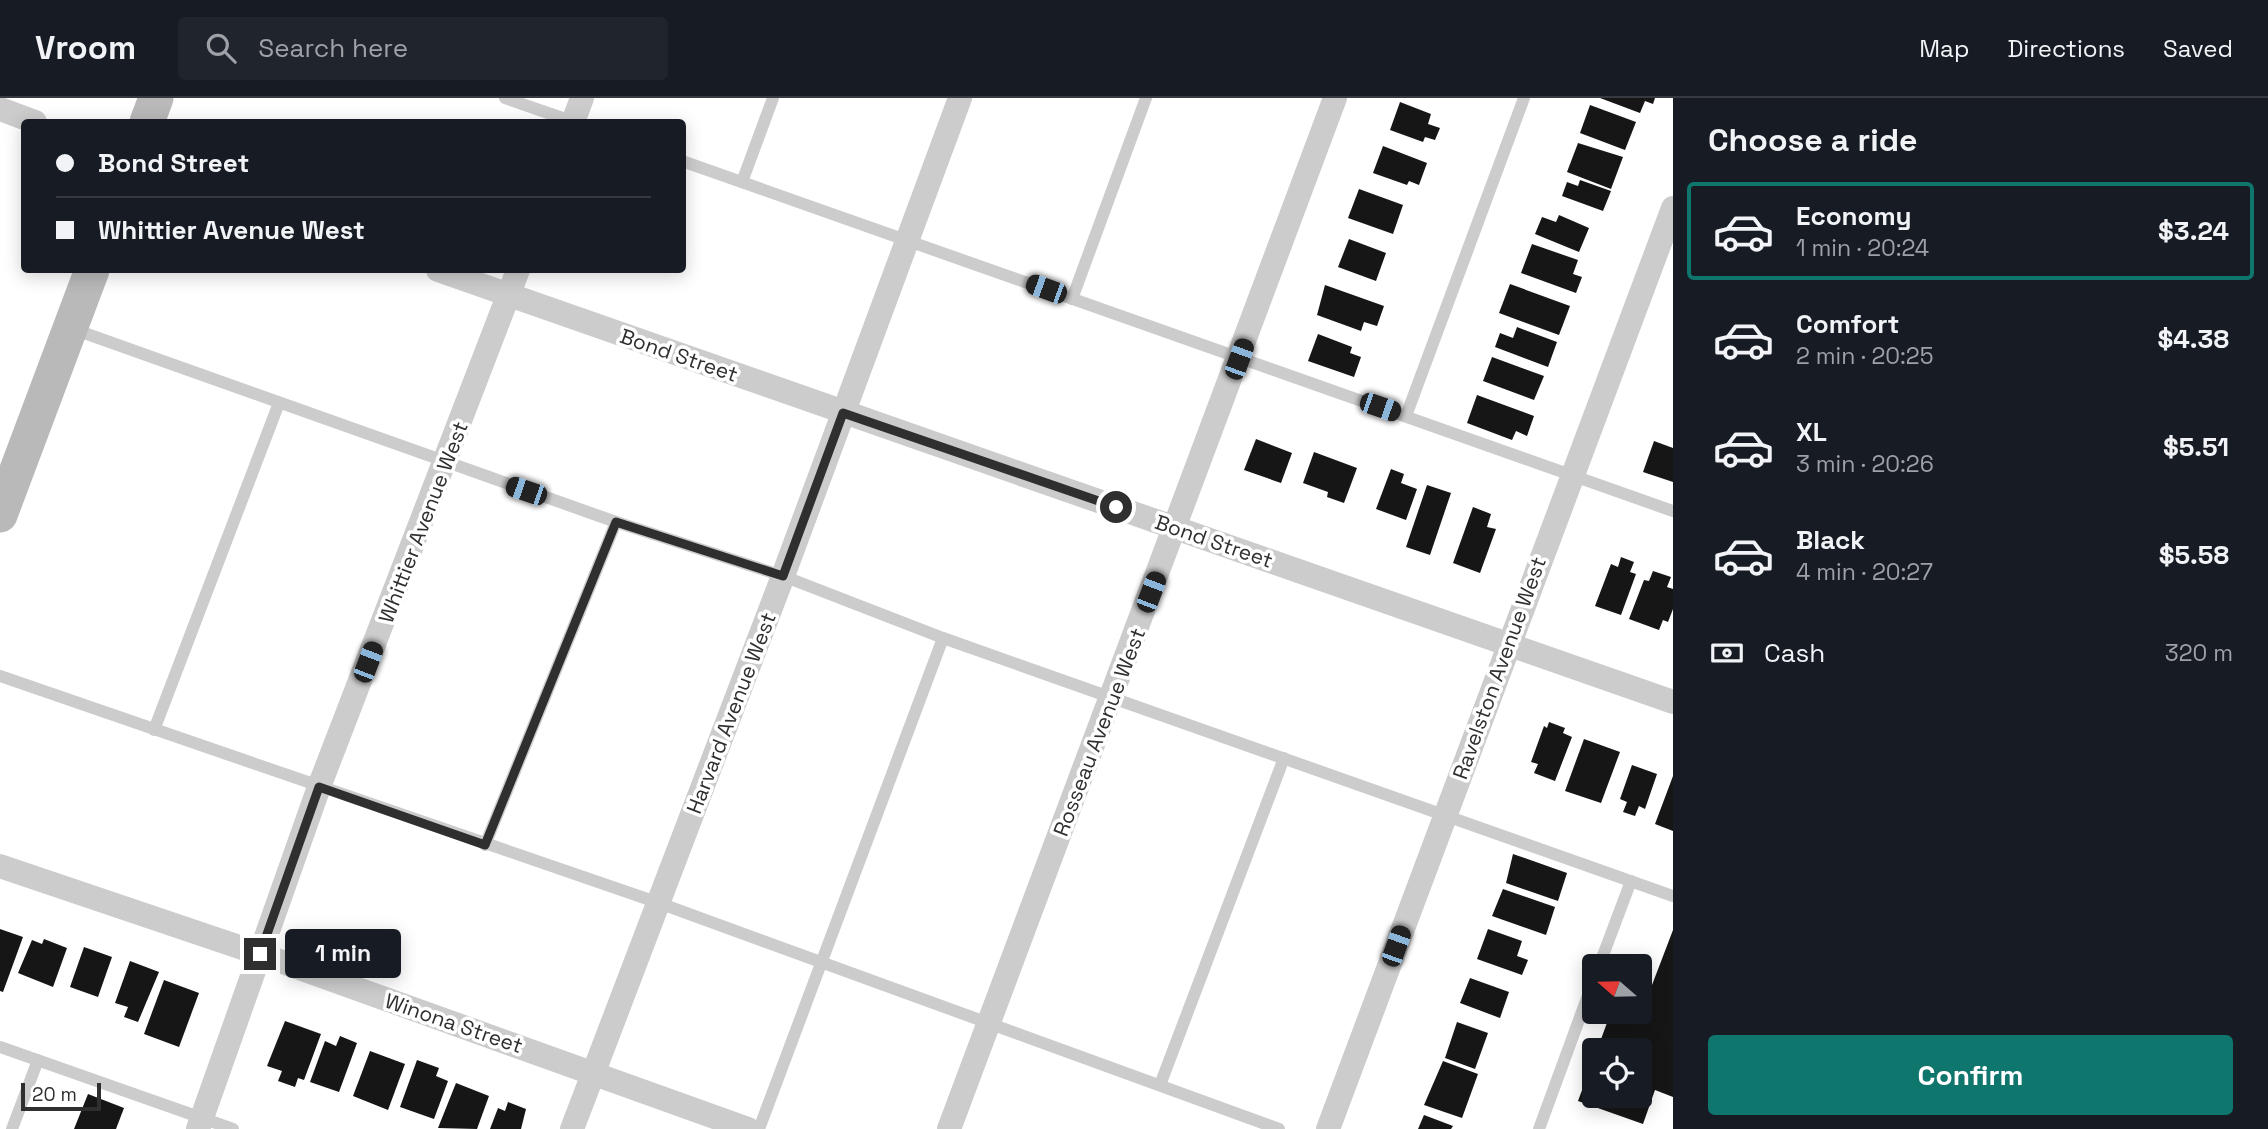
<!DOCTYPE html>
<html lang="en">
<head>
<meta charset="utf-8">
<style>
	body { margin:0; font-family:"Space Grotesk",sans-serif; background:#20242c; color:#f1f3f6; height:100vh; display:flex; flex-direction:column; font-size:26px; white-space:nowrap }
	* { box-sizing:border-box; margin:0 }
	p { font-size:23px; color:#9ea1a6 }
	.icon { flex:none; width:38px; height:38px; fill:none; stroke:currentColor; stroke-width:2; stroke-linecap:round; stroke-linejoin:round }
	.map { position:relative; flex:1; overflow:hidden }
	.sheet { display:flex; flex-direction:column; background:#171b24; width:595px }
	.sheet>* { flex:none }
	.banner { position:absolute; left:21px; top:21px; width:665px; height:154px; border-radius:7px; box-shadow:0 4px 18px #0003; display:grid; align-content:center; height:154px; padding:0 35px; background:#171b24 }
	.needle { width:46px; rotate:290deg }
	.controls { position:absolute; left:1582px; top:856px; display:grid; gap:14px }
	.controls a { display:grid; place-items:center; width:70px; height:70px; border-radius:7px; background:#171b24; box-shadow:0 4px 18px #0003; font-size:35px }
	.scale { position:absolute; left:21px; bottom:18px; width:80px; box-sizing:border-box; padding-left:7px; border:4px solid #2f2f2f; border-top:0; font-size:19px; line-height:24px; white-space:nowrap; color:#2f2f2f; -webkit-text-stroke:5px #fff; paint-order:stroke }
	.end { position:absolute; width:32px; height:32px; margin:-16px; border:9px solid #2f2f2f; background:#fff; box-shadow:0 0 0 4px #fff }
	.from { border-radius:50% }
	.bubble { position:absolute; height:49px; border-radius:7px; background:#171b24; box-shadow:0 4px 18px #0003; font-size:23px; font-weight:700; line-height:49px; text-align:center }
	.car { position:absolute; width:21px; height:42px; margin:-21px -10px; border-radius:9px; box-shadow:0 0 5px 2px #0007; background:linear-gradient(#222 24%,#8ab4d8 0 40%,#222 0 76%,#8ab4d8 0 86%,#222 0) }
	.banner b { display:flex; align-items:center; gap:24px; height:66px; font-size:26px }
	.banner b+b { border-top:2px solid #363941 }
	.banner i { width:18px; height:18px; background:#f1f3f6 }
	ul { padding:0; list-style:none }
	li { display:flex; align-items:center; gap:21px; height:98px; margin:0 14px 10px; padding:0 21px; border:4px solid transparent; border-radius:7px }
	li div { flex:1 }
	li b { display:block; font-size:26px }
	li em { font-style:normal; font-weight:700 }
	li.current { border-color:#0f766e }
	li>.icon { width:63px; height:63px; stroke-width:1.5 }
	h2 { padding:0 35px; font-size:32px; line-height:84px }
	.pay { display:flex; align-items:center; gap:18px; height:77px; padding:0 35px; font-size:26px }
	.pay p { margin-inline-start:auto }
	.button { display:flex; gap:14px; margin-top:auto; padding:14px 35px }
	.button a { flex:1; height:80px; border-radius:7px; background:#0f766e; color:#fff; font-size:28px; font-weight:700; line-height:80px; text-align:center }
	header { display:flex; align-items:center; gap:42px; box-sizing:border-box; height:98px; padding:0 35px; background:#171b24; border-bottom:2px solid #363941 }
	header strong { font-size:33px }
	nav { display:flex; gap:38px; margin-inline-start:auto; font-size:24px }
	.search { width:490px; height:63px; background:#20242c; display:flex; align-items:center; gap:18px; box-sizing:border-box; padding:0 24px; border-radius:7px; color:#9ea1a6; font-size:26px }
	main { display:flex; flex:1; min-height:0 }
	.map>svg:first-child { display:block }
	.building { fill:#161616 }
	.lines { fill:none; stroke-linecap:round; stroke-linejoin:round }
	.lane { stroke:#ccc; stroke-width:12 }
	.street { stroke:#ccc; stroke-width:24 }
	.secondary { stroke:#b9b9b9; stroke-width:35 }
	.route { stroke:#2f2f2f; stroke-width:9 }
	.labels { text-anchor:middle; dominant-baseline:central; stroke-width:7; stroke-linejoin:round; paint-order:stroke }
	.street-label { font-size:21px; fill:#2f2f2f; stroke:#fff }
</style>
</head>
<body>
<header>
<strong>Vroom</strong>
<div class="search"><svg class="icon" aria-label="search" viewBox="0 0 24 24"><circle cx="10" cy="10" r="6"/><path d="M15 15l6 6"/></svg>Search here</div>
<nav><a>Map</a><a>Directions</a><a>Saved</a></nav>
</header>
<main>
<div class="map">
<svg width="1673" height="1031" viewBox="0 0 1673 1031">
	<rect width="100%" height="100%" fill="#fff"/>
	<g class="building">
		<path d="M 1600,0 L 1655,0 L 1653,6 L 1645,3 L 1640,15 Z"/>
		<path d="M 1400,4 L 1431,16 L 1428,26 L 1440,30 L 1435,42 L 1425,39 L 1423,44 L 1390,32 Z"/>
		<path d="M 1590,7 L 1636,24 L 1625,52 L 1580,35 Z"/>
		<path d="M 1578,45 L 1623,59 L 1611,91 L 1567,74 Z"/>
		<path d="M 1383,48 L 1427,65 L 1419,87 L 1409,83 L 1407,87 L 1373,75 Z"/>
		<path d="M 1580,82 L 1611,93 L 1603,113 L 1562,98 L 1567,84 L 1578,88 Z"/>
		<path d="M 1359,91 L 1403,107 L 1393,136 L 1348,120 Z"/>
		<path d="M 1559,117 L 1589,130 L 1579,154 L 1535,136 L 1542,119 L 1556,124 Z"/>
		<path d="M 1349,141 L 1386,155 L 1376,183 L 1338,169 Z"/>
		<path d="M 1532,146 L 1578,162 L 1573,176 L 1582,179 L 1576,195 L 1521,175 Z"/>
		<path d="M 1510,186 L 1570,208 L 1559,237 L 1499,215 Z"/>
		<path d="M 1325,187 L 1384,208 L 1377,228 L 1364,224 L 1361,233 L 1317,217 Z"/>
		<path d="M 1517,229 L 1557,244 L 1548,269 L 1495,249 L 1500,235 L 1513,240 Z"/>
		<path d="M 1318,236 L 1352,249 L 1350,255 L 1361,259 L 1354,279 L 1308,263 Z"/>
		<path d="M 1492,259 L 1544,278 L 1534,302 L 1483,283 Z"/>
		<path d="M 1477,297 L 1534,318 L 1527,338 L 1516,333 L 1512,342 L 1467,325 Z"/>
		<path d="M 1256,341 L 1292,355 L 1281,385 L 1244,372 Z"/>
		<path d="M 1654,343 L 1673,350 L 1673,384 L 1643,374 Z"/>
		<path d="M 1314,354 L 1357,370 L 1344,405 L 1327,399 L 1328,394 L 1303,385 Z"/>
		<path d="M 1391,371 L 1404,376 L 1401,385 L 1417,391 L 1406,422 L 1376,411 Z"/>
		<path d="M 1427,387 L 1451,395 L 1430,457 L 1406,449 Z"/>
		<path d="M 1473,409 L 1491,416 L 1487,429 L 1496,431 L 1480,475 L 1453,465 Z"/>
		<path d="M 1621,459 L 1634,464 L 1630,474 L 1636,476 L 1621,517 L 1595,508 L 1611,466 L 1618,469 Z"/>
		<path d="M 1653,473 L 1671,479 L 1667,489 L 1673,491 L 1673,511 L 1668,524 L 1663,522 L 1659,532 L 1629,521 L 1644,482 L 1649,483 Z"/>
		<path d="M 1549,624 L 1565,630 L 1563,635 L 1572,639 L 1555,683 L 1534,675 L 1538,666 L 1531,664 L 1544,628 L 1547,630 Z"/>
		<path d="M 1584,641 L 1620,654 L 1601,705 L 1565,693 Z"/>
		<path d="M 1632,667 L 1657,676 L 1645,711 L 1639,708 L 1635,718 L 1623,714 L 1627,704 L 1620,701 Z"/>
		<path d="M 1673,678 L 1673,733 L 1655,726 Z"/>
		<path d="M 1513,756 L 1567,775 L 1558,803 L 1506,785 Z"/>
		<path d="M 1503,791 L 1555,809 L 1546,837 L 1492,818 Z"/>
		<path d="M 0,831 L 23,839 L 3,894 L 0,893 Z"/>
		<path d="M 1488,831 L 1522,843 L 1517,858 L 1528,862 L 1522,877 L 1477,861 Z"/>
		<path d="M 1673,832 L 1673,999 L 1655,992 L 1643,1026 L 1578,1003 L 1594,960 L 1594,998 L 1640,998 L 1640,952 L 1597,952 L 1611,914 L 1640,914 L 1640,906 L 1644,908 Z"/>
		<path d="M 44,841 L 67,850 L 53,889 L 18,875 L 32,842 L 42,846 Z"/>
		<path d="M 84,849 L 112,859 L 98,899 L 70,889 Z"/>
		<path d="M 130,863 L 159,874 L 138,924 L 124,919 L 128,909 L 115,905 Z"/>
		<path d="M 1470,880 L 1509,894 L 1500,920 L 1460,905 Z"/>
		<path d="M 164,882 L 199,895 L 179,949 L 144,936 Z"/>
		<path d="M 285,923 L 321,936 L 304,982 L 298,980 L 295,989 L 278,983 L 282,973 L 267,968 Z"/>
		<path d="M 1457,924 L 1488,935 L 1475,971 L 1445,960 Z"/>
		<path d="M 340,938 L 357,945 L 339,994 L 310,984 L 325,943 L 336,948 Z"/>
		<path d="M 370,953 L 405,966 L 388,1012 L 353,998 Z"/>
		<path d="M 417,962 L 439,970 L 436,978 L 448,983 L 434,1021 L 400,1009 Z"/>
		<path d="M 1443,963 L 1478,976 L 1462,1020 L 1424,1007 Z"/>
		<path d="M 456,985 L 489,998 L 477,1031 L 438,1030 Z"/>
		<path d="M 88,996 L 124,1010 L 116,1031 L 74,1031 Z"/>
		<path d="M 508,1004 L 526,1011 L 521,1031 L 490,1031 L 498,1010 L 505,1013 Z"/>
		<path d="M 1424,1017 L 1453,1028 L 1451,1031 L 1418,1031 Z"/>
	</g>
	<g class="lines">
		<g class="lane">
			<path d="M 505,0 L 574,24"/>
			<path d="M 682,63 L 1673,413"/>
			<path d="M 742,84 L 773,0"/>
			<path d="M 1072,201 L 1146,0"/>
			<path d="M 73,231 L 616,424 L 783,478 L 943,540 L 1673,798"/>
			<path d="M 1406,318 L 1524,0"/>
			<path d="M 0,578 L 659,805 L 1279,1031"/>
			<path d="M 154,632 L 279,305"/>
			<path d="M 485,747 L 616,424"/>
			<path d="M 1599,868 L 1631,783"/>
			<path d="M 0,949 L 233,1031"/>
			<path d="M 1160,987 L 1284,660"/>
			<path d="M 12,1031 L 38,962"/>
			<path d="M 759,1031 L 943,540"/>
			<path d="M 1539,1031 L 1594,881"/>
		</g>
		<g class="street">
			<path d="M 0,11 L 35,24"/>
			<path d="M 573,24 L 582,0"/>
			<path d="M 438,172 L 1673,604"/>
			<path d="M 0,768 L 260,856 L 748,1031"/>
			<path d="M 198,1031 L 319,689 L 518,172"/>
			<path d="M 572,1031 L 783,478 L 960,0"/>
			<path d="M 949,1031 L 1335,0"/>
			<path d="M 1328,1031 L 1673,110"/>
		</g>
		<g class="secondary">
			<path d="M 147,24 L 156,0"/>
			<path d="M 0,417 L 92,172"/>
		</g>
	</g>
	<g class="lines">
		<path class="route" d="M 260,856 L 319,689 L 485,747 L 616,424 L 783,478 L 843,315 L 1116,409"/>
	</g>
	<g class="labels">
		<g class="street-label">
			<text transform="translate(679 257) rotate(19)">Bond Street</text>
			<text transform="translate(423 424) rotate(-69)">Whittier Avenue West</text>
			<text transform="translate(1214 443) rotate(19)">Bond Street</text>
			<text transform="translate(1499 570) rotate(-70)">Ravelston Avenue West</text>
			<text transform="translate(731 615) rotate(-69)">Harvard Avenue West</text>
			<text transform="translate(1099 634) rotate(-69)">Rosseau Avenue West</text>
			<text transform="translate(454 925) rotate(19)">Winona Street</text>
		</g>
	</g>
</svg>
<div class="controls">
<a><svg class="needle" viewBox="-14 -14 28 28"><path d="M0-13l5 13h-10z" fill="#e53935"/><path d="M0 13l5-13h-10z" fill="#9ea1a6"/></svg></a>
<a><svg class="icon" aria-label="locate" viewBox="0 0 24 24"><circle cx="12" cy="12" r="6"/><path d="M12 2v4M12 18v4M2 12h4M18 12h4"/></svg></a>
</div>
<div class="scale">20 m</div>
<i class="end from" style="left:1116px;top:409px"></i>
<i class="end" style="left:260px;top:856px"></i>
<div class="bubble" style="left:285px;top:831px;width:116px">1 min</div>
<i class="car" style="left:1046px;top:191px;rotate:290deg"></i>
<i class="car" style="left:1239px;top:261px;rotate:20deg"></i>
<i class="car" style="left:1380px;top:309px;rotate:109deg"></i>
<i class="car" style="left:526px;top:393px;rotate:289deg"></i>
<i class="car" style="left:1151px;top:494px;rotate:21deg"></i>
<i class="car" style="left:368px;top:564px;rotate:21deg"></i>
<i class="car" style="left:1396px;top:848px;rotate:20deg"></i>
<div class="banner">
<b><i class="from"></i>Bond Street</b>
<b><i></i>Whittier Avenue West</b>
</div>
</div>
<section class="sheet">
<h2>Choose a ride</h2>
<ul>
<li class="current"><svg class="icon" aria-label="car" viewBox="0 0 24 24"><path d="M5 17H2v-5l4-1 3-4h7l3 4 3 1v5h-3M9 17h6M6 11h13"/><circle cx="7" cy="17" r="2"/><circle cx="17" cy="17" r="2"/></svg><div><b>Economy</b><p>1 min · 20:24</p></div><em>$3.24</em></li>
<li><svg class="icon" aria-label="car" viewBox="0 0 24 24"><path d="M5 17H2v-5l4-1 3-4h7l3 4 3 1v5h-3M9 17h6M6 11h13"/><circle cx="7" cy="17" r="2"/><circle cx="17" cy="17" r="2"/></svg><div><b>Comfort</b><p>2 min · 20:25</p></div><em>$4.38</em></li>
<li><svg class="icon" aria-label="car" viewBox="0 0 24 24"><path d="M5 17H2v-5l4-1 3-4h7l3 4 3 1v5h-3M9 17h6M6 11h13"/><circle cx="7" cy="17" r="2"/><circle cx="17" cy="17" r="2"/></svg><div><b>XL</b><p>3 min · 20:26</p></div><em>$5.51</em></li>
<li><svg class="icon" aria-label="car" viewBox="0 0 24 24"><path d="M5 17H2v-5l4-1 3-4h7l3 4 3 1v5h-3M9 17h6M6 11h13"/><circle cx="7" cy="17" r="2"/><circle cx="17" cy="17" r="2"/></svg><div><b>Black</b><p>4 min · 20:27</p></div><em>$5.58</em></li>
</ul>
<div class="pay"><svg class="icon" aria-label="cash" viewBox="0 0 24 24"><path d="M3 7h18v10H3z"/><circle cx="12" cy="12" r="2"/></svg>Cash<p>320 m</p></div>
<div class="button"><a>Confirm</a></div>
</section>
</main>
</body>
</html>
